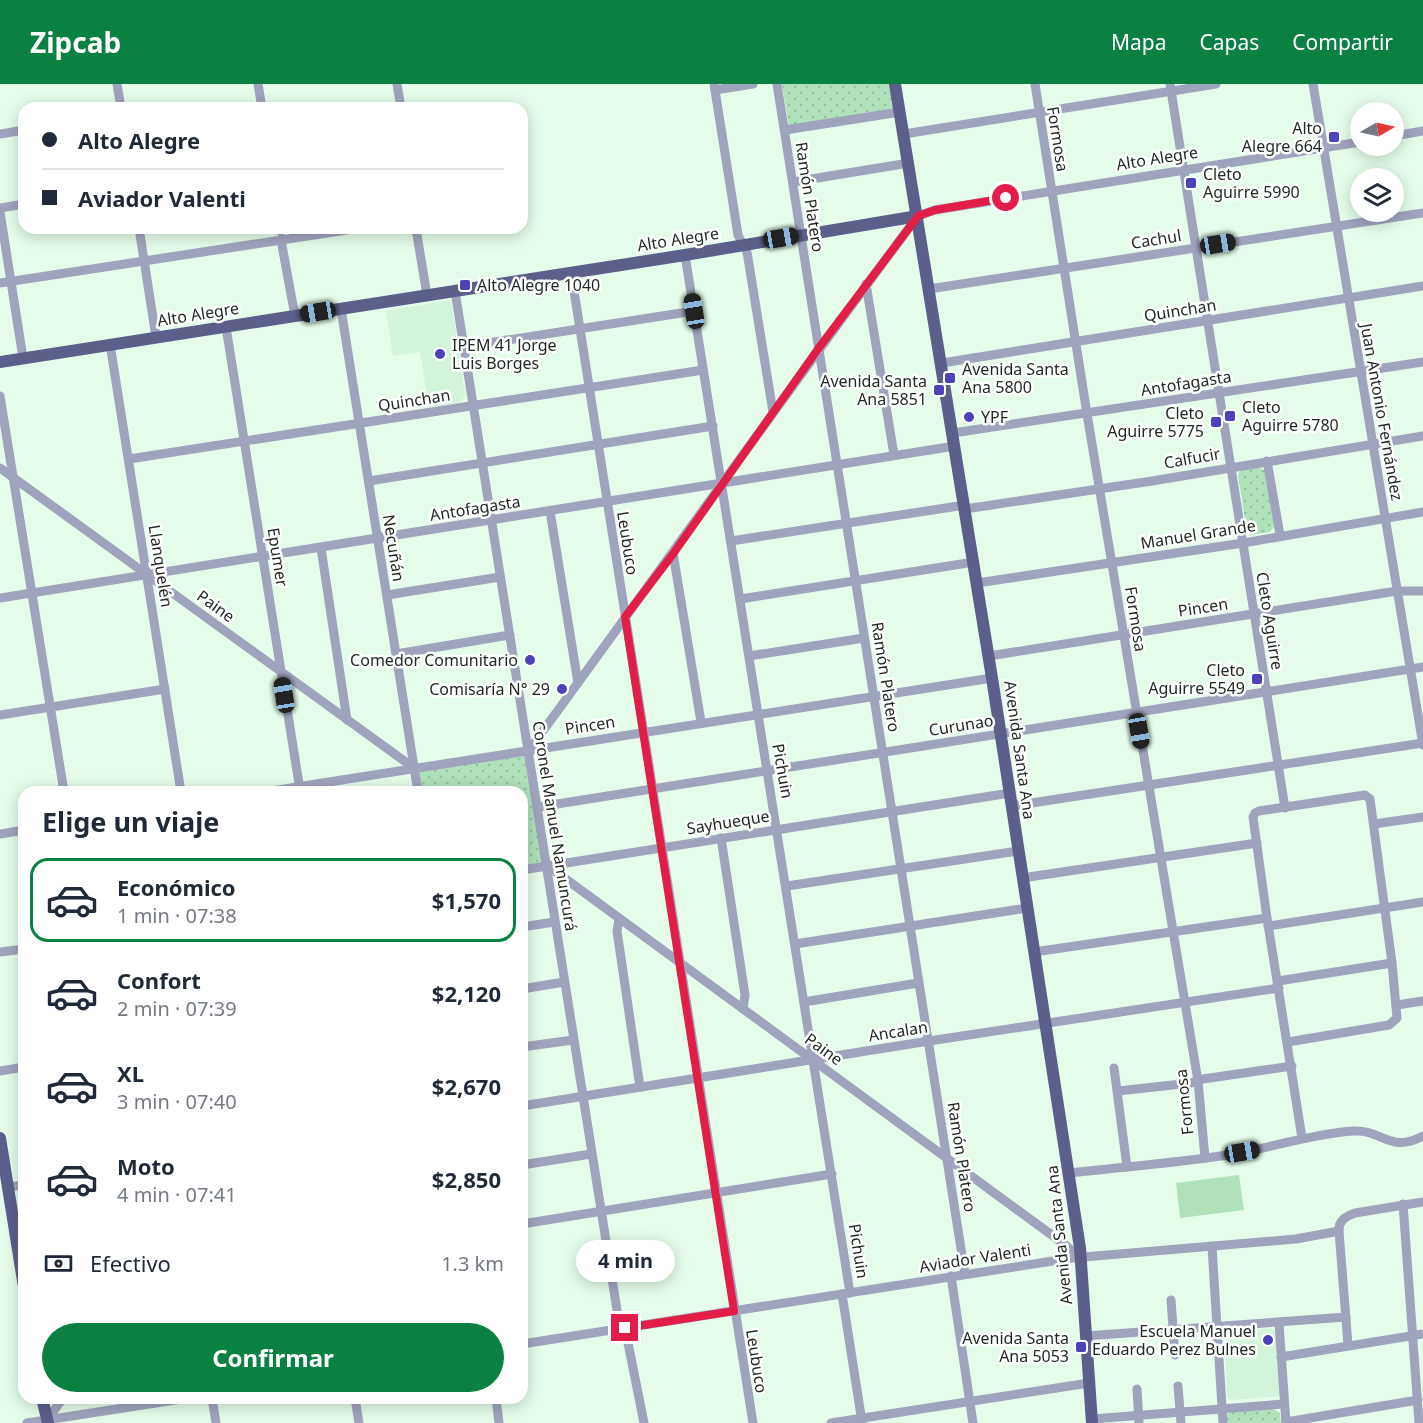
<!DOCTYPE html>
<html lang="es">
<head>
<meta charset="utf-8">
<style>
	body { margin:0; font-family:"Noto Sans",sans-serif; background:#f6f6f7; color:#1f2937; height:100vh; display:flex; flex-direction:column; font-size:22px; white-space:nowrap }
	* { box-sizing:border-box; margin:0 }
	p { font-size:20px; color:#747a83 }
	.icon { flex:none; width:33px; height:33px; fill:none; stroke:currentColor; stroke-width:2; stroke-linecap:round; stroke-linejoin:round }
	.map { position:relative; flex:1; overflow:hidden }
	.side { position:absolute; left:18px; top:702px; width:510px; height:618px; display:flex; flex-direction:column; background:#fff; border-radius:18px; box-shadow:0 3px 15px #0003 }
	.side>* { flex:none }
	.banner { position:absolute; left:18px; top:18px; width:510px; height:132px; border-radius:18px; box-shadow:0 3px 15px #0003; display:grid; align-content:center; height:132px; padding:0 24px; background:#fff }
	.needle { width:39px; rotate:81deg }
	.tools { position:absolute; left:1350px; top:18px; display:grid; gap:12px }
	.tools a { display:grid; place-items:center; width:54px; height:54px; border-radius:50%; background:#fff; box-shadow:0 3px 15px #0003; font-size:30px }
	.end { position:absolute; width:27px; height:27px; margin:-14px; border:8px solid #e11d48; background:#fff; box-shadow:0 0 0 3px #fff }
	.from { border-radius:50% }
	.bubble { position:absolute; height:42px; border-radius:21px; background:#fff; box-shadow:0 3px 15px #0003; font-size:20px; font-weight:700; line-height:42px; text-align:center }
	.car { position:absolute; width:18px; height:36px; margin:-18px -9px; border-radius:8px; box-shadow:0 0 4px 2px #0007; background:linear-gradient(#222 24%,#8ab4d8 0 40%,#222 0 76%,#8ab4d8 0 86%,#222 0) }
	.banner b { display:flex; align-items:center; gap:21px; height:57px; font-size:22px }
	.banner b+b { border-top:2px solid #e0e1e3 }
	.banner i { width:15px; height:15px; background:#1f2937 }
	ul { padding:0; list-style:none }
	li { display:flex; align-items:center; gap:18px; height:84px; margin:0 12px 9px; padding:0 12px; border:3px solid transparent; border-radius:18px }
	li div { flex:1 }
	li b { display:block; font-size:22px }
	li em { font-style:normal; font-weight:700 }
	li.active { border-color:#0b8043 }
	li>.icon { width:54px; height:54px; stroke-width:1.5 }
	h2 { padding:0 24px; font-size:27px; line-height:72px }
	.pay { display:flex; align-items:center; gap:15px; height:66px; padding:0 24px; font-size:22px }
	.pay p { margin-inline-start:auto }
	.action { display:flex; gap:12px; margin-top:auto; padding:12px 24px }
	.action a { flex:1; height:69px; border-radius:36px; background:#0b8043; color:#fff; font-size:24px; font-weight:700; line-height:69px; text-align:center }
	header { display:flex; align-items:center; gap:36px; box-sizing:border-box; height:84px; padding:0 30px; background:#0b8043; color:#fff }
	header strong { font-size:28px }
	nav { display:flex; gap:33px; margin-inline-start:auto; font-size:21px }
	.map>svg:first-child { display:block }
	.built { fill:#d3f3da }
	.green { fill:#afe1bb }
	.park { fill:url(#park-dots) }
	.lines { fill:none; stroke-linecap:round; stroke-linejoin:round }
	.minor { stroke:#a0a3bc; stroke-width:9 }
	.major { stroke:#5c5f8a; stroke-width:12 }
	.route { stroke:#e11d48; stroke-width:8 }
	.poi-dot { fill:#4c43ba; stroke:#fff; stroke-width:2 }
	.labels { text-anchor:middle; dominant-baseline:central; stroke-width:5; stroke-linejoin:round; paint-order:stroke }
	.poi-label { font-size:16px; fill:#1e2720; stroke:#fff; text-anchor:end }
	.street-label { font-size:16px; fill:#1e2720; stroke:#fff }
</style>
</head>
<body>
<header>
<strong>Zipcab</strong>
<nav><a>Mapa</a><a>Capas</a><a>Compartir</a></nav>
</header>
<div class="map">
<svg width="1423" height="1339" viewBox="0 0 1423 1339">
	<defs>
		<pattern id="park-dots" width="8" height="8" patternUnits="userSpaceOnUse" patternTransform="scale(1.5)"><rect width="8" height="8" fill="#afe1bb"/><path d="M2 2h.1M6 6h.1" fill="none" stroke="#96c1a0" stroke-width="1.8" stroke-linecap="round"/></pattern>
	</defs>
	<rect width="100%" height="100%" fill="#e4fce9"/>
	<g class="built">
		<path d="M 451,216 L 465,311 L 461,318 L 429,323 L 420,268 L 393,272 L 386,227 Z"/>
		<path d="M 1271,1244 L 1276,1249 L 1281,1312 L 1231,1316 L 1227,1312 L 1225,1253 L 1228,1249 Z"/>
	</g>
	<path class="green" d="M 1239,1091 L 1244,1126 L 1180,1134 L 1176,1099 Z"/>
	<g class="park">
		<path d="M 782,0 L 890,0 L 894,26 L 789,43 Z"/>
		<path d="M 1259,383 L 1265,387 L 1274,443 L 1270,448 L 1251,451 L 1247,448 L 1238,391 L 1240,387 Z"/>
		<path d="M 529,666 L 548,782 L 522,786 L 522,708 L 418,708 L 415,690 L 423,685 Z"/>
		<path d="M 1274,1325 L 1280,1329 L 1281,1339 L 1225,1339 L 1225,1332 L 1230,1328 Z"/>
	</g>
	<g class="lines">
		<g class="minor">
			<path d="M 117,0 L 121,24"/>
			<path d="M 258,0 L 262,24"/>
			<path d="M 397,0 L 401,24"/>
			<path d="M 714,0 L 738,151 L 747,168 L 773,328"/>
			<path d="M 777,0 L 965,1190"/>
			<path d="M 1035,0 L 1087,330 L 1198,997 L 1205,1074"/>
			<path d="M 1170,0 L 1285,724"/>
			<path d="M 1313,0 L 1423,661"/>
			<path d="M 715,6 L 753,0"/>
			<path d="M 785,46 L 900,28"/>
			<path d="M 0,50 L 24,46"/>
			<path d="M 904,50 L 1216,0"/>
			<path d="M 1394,52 L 1423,47"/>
			<path d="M 793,98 L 909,79"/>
			<path d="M 0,124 L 24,120"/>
			<path d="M 0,128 L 23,274"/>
			<path d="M 139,144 L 156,253"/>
			<path d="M 280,144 L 281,148"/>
			<path d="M 416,145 L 427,211"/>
			<path d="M 281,156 L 295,232"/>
			<path d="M 685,171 L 850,1209"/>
			<path d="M 571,188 L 753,1339"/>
			<path d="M 0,199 L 360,144"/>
			<path d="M 866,200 L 894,371"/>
			<path d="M 929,205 L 1423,129"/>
			<path d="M 455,207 L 620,1245"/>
			<path d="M 341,225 L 418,708"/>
			<path d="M 226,243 L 300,706"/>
			<path d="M 110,260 L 181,708"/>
			<path d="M 463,263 L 694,227"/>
			<path d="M 942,279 L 1423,202"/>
			<path d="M 0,312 L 64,708"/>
			<path d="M 953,349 L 1423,278"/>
			<path d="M 129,375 L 703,286"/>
			<path d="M 1267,377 L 1280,451"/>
			<path d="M 0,384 L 414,684"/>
			<path d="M 369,397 L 713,342"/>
			<path d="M 965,425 L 1152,397 L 1423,352"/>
			<path d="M 550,427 L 578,599"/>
			<path d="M 731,457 L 965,421"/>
			<path d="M 321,464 L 347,636"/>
			<path d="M 673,469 L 701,638"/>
			<path d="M 977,499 L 1243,459 L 1423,428"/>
			<path d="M 387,511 L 500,493"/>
			<path d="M 0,514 L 955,362"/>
			<path d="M 740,515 L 974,478"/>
			<path d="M 396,570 L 510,551"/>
			<path d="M 749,572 L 864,554"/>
			<path d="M 989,572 L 1397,507 L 1423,507"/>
			<path d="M 0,631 L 165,605"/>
			<path d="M 529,666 C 659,489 786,308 918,132 L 935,126 L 1360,58"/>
			<path d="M 265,708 L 992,594"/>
			<path d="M 1012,722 L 1423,659"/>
			<path d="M 538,723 L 1423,583"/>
			<path d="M 1374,740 L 1423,733"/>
			<path d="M 0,750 L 24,746"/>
			<path d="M 721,754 L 745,911 L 743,925"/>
			<path d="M 548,782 L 1064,1160 L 1080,1174"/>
			<path d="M 522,786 L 1010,709"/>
			<path d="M 1022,794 L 1257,759"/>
			<path d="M 787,802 L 1018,767"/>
			<path d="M 619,835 L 617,847 L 640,1003"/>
			<path d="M 1268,842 L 1423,818"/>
			<path d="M 522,843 L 554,838"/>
			<path d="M 795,860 L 1027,824"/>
			<path d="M 0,868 L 24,865"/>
			<path d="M 1034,868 L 1267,834"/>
			<path d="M 1278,897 L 1392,879"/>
			<path d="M 522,905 L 564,898"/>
			<path d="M 804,918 L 918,899"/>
			<path d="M 1397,921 L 1423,917"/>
			<path d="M 1288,958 L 1389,941 L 1397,934 L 1392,879 L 1370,715 L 1365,711 L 1259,727 L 1255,729 L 1253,733 L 1267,834 L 1302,1054"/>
			<path d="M 522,963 L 573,956"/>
			<path d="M 1114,984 L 1127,1083"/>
			<path d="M 0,987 L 24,983"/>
			<path d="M 1118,1007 L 1191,999 L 1203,995 L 1292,982"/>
			<path d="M 522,1022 L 929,957 L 1279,904"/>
			<path d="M 522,1081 L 591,1070"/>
			<path d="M 1069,1089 C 1122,1083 1175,1079 1228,1071 C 1270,1064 1311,1050 1353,1047 C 1382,1045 1390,1070 1423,1052"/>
			<path d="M 8,1103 L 24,1101"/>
			<path d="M 1403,1120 L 1419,1339"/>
			<path d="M 522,1140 L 832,1090"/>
			<path d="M 1212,1163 L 1223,1339"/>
			<path d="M 951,1192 L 973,1339"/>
			<path d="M 842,1210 L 862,1338"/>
			<path d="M 1171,1216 L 1175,1271"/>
			<path d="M 1279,1239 L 1286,1339"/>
			<path d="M 625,1244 L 644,1339"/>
			<path d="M 1085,1252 L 1346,1233"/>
			<path d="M 522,1260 L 1072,1174 L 1296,1155 L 1339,1147"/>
			<path d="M 1348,1261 L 1339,1147 C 1338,1137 1346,1132 1355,1129 L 1423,1118"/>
			<path d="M 1281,1273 L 1423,1250"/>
			<path d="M 1178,1302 L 1181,1339"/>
			<path d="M 1137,1305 L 1139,1339"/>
			<path d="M 212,1314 L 216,1339"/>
			<path d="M 355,1314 L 359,1339"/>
			<path d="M 496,1314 L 499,1339"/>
			<path d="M 1092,1335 L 1284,1320"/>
			<path d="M 47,1336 L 63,1314"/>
			<path d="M 1286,1338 L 1418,1316"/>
			<path d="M 27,1339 L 188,1314"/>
			<path d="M 831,1339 L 1089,1299"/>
		</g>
		<g class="major">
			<path d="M 895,0 L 992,594 L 1080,1164 L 1092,1339"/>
			<path d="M 0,278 L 685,171 L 918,132"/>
			<path d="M 0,1054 L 24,1203"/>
			<path d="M 42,1314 L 48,1339"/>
		</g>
	</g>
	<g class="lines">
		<path class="route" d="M 625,1244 L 734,1227 L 625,533 L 673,470 L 818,265 L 918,132 L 935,126 L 1006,114"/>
	</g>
	<g class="poi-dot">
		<rect x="1328" y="47" width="12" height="12" rx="3"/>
		<rect x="1185" y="93" width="12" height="12" rx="3"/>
		<rect x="459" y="195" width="12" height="12" rx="3"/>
		<circle cx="440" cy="270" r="6"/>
		<rect x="944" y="288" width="12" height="12" rx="3"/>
		<rect x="933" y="300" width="12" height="12" rx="3"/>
		<rect x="1224" y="326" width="12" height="12" rx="3"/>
		<circle cx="969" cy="333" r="6"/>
		<rect x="1210" y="332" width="12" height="12" rx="3"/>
		<circle cx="530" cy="576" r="6"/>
		<rect x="1251" y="589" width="12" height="12" rx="3"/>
		<circle cx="562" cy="605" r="6"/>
		<circle cx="1268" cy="1256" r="6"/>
		<rect x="1075" y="1257" width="12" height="12" rx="3"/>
	</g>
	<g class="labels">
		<g class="poi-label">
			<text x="1322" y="44">Alto<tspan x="1322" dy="18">Alegre 664</tspan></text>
			<text x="1203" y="90" text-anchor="start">Cleto<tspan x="1203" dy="18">Aguirre 5990</tspan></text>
			<text x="477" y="201" text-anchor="start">Alto Alegre 1040</text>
			<text x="452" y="261" text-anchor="start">IPEM 41 Jorge<tspan x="452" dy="18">Luis Borges</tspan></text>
			<text x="962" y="285" text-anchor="start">Avenida Santa<tspan x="962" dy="18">Ana 5800</tspan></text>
			<text x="927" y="297">Avenida Santa<tspan x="927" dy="18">Ana 5851</tspan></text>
			<text x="1242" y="323" text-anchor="start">Cleto<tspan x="1242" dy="18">Aguirre 5780</tspan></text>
			<text x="1204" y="329">Cleto<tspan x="1204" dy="18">Aguirre 5775</tspan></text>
			<text x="981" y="333" text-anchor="start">YPF</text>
			<text x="518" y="576">Comedor Comunitario</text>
			<text x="1245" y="586">Cleto<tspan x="1245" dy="18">Aguirre 5549</tspan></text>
			<text x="550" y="605">Comisaría N° 29</text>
			<text x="1256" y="1247">Escuela Manuel<tspan x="1256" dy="18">Eduardo Perez Bulnes</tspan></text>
			<text x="1069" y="1254">Avenida Santa<tspan x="1069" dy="18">Ana 5053</tspan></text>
		</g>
		<g class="street-label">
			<text transform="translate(1058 55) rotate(81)">Formosa</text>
			<text transform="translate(1157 74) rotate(-9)">Alto Alegre</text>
			<text transform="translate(810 113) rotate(81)">Ramón Platero</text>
			<text transform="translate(678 155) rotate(-9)">Alto Alegre</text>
			<text transform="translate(1156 155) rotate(-9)">Cachul</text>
			<text transform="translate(1180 226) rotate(-9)">Quinchan</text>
			<text transform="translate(198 230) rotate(-9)">Alto Alegre</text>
			<text transform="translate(1186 299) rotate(-9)">Antofagasta</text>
			<text transform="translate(414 316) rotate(-9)">Quinchan</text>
			<text transform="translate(1382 328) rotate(80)">Juan Antonio Fernández</text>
			<text transform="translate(1192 374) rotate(-10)">Calfucir</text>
			<text transform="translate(475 424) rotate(-9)">Antofagasta</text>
			<text transform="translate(1198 450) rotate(-9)">Manuel Grande</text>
			<text transform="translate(628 459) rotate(81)">Leubuco</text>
			<text transform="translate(394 464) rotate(81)">Necuñán</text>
			<text transform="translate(278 473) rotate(81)">Epumer</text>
			<text transform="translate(161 482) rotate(81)">Llanquelén</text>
			<text transform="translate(216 522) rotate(36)">Paine</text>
			<text transform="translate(1203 523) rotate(-9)">Pincen</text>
			<text transform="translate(1136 535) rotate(81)">Formosa</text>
			<text transform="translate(1270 537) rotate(81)">Cleto Aguirre</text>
			<text transform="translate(886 593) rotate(81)">Ramón Platero</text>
			<text transform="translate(590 641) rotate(-9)">Pincen</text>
			<text transform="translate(961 641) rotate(-9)">Curunao</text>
			<text transform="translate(1020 666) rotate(82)">Avenida Santa Ana</text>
			<text transform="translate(783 687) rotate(80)">Pichuin</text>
			<text transform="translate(728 738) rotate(-9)">Sayhueque</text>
			<text transform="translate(555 742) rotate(81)">Coronel Manuel Namuncurá</text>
			<text transform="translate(898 947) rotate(-9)">Ancalan</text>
			<text transform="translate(824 965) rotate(36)">Paine</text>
			<text transform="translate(1184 1018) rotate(-96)">Formosa</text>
			<text transform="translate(962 1073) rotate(81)">Ramón Platero</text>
			<text transform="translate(1059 1151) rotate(-96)">Avenida Santa Ana</text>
			<text transform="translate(859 1167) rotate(81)">Pichuin</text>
			<text transform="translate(975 1174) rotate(-9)">Aviador Valenti</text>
			<text transform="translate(757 1277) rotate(81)">Leubuco</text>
		</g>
	</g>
</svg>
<div class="tools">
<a><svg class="needle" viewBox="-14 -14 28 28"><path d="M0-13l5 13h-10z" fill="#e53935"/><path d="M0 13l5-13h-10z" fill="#747a83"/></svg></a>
<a><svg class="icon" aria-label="layers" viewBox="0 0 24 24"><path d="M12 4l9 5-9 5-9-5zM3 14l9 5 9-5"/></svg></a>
</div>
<i class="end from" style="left:1006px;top:114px"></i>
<i class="end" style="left:625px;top:1244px"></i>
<div class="bubble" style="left:576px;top:1156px;width:99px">4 min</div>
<i class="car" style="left:781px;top:154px;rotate:80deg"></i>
<i class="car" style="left:1218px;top:160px;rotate:81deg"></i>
<i class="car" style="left:694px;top:227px;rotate:351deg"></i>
<i class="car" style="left:318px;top:228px;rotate:261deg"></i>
<i class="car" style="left:284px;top:611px;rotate:351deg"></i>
<i class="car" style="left:1139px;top:647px;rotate:170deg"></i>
<i class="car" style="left:1242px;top:1068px;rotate:80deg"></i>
<div class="banner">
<b><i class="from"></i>Alto Alegre</b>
<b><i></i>Aviador Valenti</b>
</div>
<section class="side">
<h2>Elige un viaje</h2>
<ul>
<li class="active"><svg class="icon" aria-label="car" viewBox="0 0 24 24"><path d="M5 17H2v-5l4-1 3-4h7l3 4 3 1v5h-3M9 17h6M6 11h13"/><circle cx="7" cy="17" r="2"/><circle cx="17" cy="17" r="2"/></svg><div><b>Económico</b><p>1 min · 07:38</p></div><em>$1,570</em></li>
<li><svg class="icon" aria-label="car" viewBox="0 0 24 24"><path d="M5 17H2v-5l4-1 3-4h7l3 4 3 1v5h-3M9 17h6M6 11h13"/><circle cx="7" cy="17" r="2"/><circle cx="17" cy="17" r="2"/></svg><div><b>Confort</b><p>2 min · 07:39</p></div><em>$2,120</em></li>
<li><svg class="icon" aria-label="car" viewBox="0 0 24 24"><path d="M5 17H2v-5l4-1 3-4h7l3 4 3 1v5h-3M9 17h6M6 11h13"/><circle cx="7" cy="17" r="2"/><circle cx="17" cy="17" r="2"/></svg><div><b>XL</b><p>3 min · 07:40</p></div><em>$2,670</em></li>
<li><svg class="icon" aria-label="car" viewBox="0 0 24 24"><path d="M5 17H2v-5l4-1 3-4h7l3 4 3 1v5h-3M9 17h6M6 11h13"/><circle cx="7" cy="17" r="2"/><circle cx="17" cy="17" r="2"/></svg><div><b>Moto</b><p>4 min · 07:41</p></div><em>$2,850</em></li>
</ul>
<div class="pay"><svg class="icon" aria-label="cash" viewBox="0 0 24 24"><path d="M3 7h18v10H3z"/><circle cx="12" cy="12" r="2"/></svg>Efectivo<p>1.3 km</p></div>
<div class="action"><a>Confirmar</a></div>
</section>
</div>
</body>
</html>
